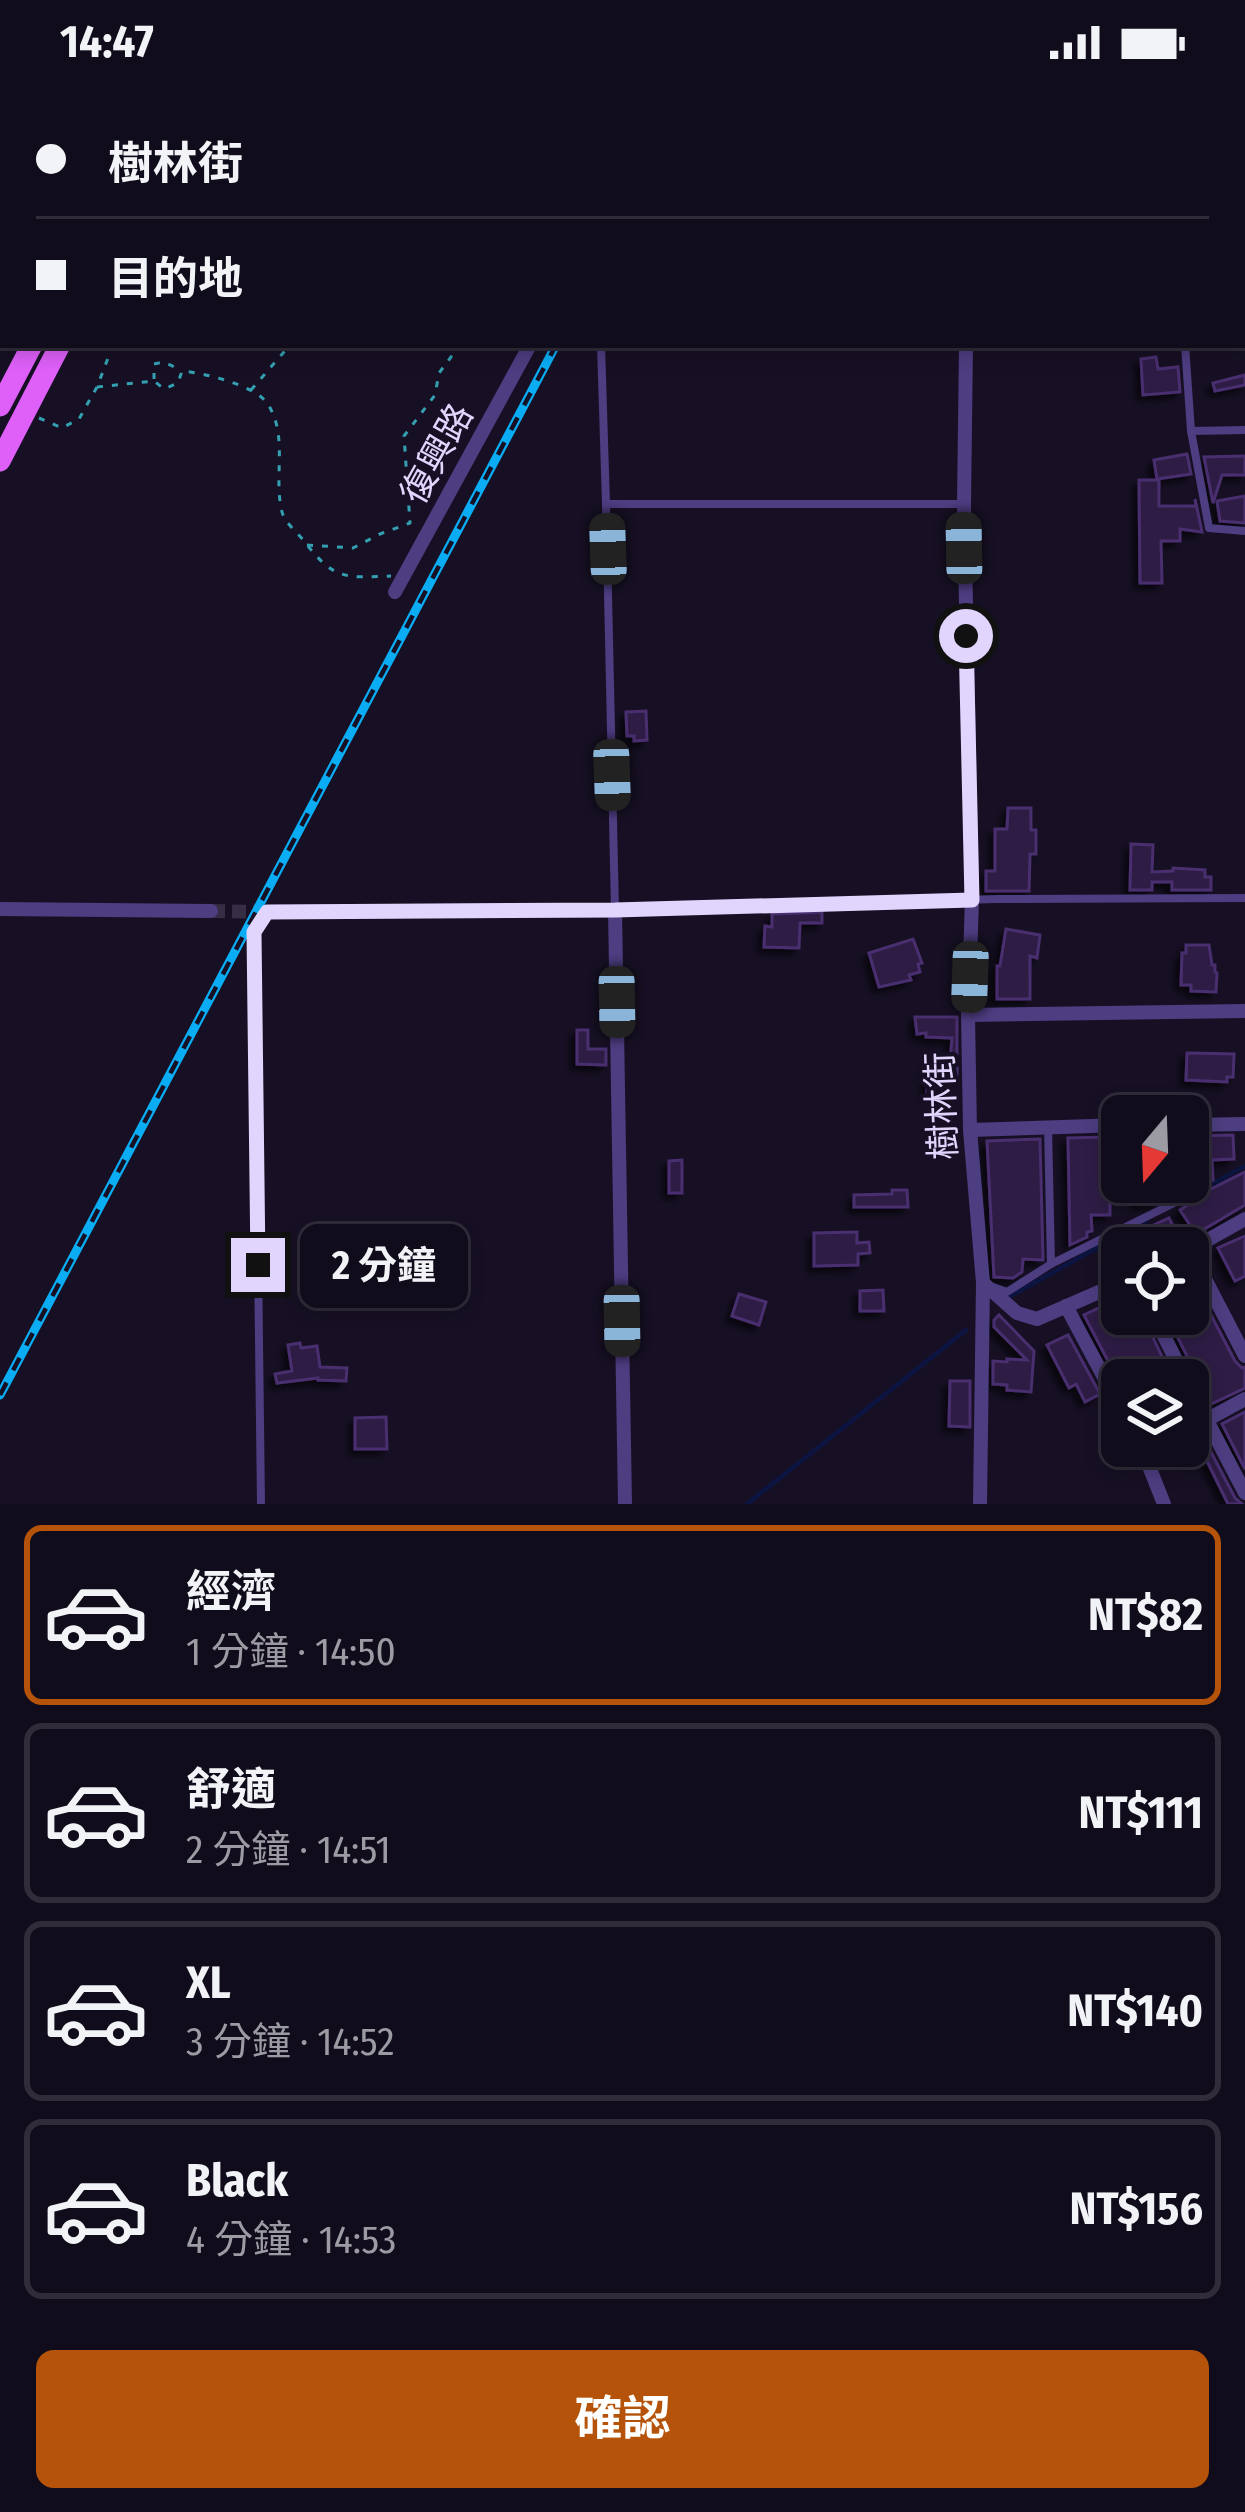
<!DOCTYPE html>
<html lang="zh-TW">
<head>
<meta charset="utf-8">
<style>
	body { margin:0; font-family:"Fira Sans Condensed","Noto Sans TC",sans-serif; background:#1e1a28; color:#f1f3f6; height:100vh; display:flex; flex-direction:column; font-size:45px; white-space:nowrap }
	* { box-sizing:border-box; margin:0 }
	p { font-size:39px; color:#9c9ba3 }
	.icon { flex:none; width:66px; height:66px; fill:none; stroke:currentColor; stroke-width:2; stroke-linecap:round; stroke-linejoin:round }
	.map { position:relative; height:1420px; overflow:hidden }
	.panel { display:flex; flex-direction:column; background:#110c1b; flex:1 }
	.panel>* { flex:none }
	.banner { position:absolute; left:0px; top:0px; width:1245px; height:264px; box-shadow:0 6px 18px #0003,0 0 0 3px #302c3a; display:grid; align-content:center; height:264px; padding:0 36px; background:#110c1b }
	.needle { width:78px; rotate:199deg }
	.tools { position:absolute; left:1101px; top:1011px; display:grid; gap:24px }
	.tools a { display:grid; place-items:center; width:108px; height:108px; border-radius:18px; background:#110c1b; box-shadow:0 6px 18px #0003,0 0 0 3px #302c3a; font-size:60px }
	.end { position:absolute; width:54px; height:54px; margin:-27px; border:15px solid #e1d5fd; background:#111; box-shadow:0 0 0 6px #111 }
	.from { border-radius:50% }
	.bubble { position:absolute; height:84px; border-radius:18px; background:#110c1b; box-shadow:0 6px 18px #0003,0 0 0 3px #302c3a; font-size:39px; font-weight:700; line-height:84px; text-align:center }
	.car { position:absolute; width:36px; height:72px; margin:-36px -18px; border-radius:15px; box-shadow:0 0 9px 3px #0007; background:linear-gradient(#222 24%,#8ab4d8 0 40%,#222 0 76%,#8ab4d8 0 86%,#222 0) }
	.banner b { display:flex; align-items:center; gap:42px; height:114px; font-size:45px }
	.banner b+b { border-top:3px solid #302c3a }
	.banner i { width:30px; height:30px; background:#f1f3f6 }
	ul { padding:21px 0 0; list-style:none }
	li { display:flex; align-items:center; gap:36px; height:180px; margin:0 24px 18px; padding:0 12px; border:6px solid #302c3a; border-radius:18px }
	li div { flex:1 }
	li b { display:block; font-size:45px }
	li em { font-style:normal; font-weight:700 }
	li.active { border-color:#b45309 }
	li>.icon { width:108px; height:108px; stroke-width:1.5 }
	.action { display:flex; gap:24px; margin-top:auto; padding:24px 36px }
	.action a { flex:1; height:138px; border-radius:18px; background:#b45309; color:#fff; font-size:48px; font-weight:700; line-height:138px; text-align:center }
	.status { display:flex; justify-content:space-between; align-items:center; height:84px; padding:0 60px; background:#110c1b; direction:ltr }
	.status svg { height:33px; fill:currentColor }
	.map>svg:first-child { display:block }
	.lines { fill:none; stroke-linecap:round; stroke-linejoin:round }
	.stream { stroke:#0c1541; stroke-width:4.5 }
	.building { fill:#2d1c44; stroke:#492f6f; stroke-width:3; filter:url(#shadow) }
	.street-tunnel { stroke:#352e45; stroke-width:14; stroke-dasharray:14 7; stroke-linecap:butt }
	.path { stroke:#34a0b2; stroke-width:3; stroke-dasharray:6 9; stroke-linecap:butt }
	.lane { stroke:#4d3d81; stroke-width:8 }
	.street { stroke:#4d3d81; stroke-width:14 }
	.primary { stroke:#de60f9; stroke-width:21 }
	.rail-casing { stroke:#0aadf4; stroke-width:9 }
	.rail { stroke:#171024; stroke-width:4.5; stroke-dasharray:14; stroke-linecap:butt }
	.route { stroke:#e1d5fd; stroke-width:15 }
	.labels { text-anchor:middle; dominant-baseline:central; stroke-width:9; stroke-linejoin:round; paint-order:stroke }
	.street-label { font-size:36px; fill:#e1d5fd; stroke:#171024 }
</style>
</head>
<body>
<div class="status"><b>14:47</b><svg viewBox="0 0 49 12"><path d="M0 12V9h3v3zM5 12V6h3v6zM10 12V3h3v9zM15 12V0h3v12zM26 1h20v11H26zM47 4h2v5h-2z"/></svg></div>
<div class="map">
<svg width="1245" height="1420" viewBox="0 0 1245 1420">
	<defs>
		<filter id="shadow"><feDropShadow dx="-5.5" dy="5.5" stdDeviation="3" flood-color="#0009"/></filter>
	</defs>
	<rect width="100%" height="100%" fill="#171024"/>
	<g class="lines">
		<g class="stream">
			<path d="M 1178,1119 L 1245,1082"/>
			<path d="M 1005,1215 L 1147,1136"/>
			<path d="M 747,1420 L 966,1246"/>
		</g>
	</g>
	<g class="building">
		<path d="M 1156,273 L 1158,285 L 1178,283 L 1180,308 L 1143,311 L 1141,275 Z"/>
		<path d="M 1245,291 L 1245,301 L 1215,307 L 1213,299 Z"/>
		<path d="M 1187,370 L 1191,390 L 1157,395 L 1154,376 Z"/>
		<path d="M 1245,372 L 1245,391 L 1222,391 L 1213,419 L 1204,373 Z"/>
		<path d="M 1139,396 L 1159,396 L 1159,422 L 1196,422 L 1195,415 L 1202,448 L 1180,445 L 1180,457 L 1161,457 L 1162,499 L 1140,499 Z"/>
		<path d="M 1245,412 L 1245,439 L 1220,437 L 1217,417 Z"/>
		<path d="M 646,627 L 647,656 L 634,657 L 634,652 L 627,652 L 626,628 Z"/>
		<path d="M 1008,724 L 1031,724 L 1031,746 L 1036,746 L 1036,770 L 1030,770 L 1029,807 L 986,807 L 986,787 L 995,787 L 995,745 L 1007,745 Z"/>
		<path d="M 1131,760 L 1153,761 L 1152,788 L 1173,787 L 1173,784 L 1205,786 L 1205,793 L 1211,793 L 1211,806 L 1172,806 L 1172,798 L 1152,798 L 1152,806 L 1130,806 Z"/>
		<path d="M 822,828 L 822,839 L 800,839 L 799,864 L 764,863 L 765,842 L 772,843 L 772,830 Z"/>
		<path d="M 1006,845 L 1040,851 L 1037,874 L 1030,872 L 1030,915 L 997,915 L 997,882 L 1000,882 Z"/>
		<path d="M 913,855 L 922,879 L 918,880 L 920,888 L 909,891 L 911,896 L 879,903 L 869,869 Z"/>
		<path d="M 1186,861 L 1209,861 L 1212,881 L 1215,881 L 1215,888 L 1217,889 L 1216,908 L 1191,907 L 1191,901 L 1181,901 L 1182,869 L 1186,869 Z"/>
		<path d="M 915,933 L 957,933 L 957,995 L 949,996 L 948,1009 L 927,1009 L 927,979 L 953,979 L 950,979 L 952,954 L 926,953 L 926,949 L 917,950 Z"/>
		<path d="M 577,946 L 588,946 L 588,965 L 606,965 L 606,981 L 577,980 Z"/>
		<path d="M 1187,969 L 1234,970 L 1233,993 L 1227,993 L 1227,998 L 1186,996 Z"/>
		<path d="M 1233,1051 L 1234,1075 L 1212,1076 L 1213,1096 L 1198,1097 L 1196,1062 L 1193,1063 L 1193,1052 Z"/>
		<path d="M 1109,1053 L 1110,1100 L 1117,1101 L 1117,1115 L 1110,1115 L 1110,1131 L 1091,1131 L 1092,1147 L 1087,1148 L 1087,1153 L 1070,1161 L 1068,1054 Z"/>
		<path d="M 1040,1055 L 1043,1176 L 1023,1175 L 1022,1188 L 1013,1194 L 994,1193 L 987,1057 Z"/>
		<path d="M 682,1076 L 682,1109 L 669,1109 L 669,1077 Z"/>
		<path d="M 1245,1088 L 1245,1121 L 1196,1150 L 1180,1126 L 1197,1115 L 1191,1115 Z"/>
		<path d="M 1156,1101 L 1158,1118 L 1137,1120 L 1136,1103 Z"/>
		<path d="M 892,1106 L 907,1106 L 908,1123 L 854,1123 L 854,1111 L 892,1110 Z"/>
		<path d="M 1169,1134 L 1181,1158 L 1177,1164 L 1154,1164 L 1145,1145 Z"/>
		<path d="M 857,1148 L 857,1159 L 869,1158 L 870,1169 L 858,1170 L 858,1181 L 814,1182 L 814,1149 Z"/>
		<path d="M 1245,1152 L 1245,1192 L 1235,1197 L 1218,1164 Z"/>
		<path d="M 1188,1187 L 1235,1277 L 1242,1284 L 1245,1283 L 1245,1304 L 1211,1320 L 1166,1230 L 1188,1230 Z"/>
		<path d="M 883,1206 L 884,1227 L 860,1227 L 860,1207 Z"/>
		<path d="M 739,1210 L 766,1218 L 759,1241 L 732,1232 Z"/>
		<path d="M 1122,1213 L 1122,1230 L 1142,1230 L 1173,1296 L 1121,1296 L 1107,1275 L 1084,1231 Z"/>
		<path d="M 999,1231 L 1034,1267 L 1031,1308 L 1007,1306 L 1007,1301 L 993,1300 L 993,1277 L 1007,1278 L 1007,1275 L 1027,1276 L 994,1243 L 994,1236 Z"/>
		<path d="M 1068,1251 L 1100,1310 L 1085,1318 L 1076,1300 L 1069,1304 L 1047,1261 Z"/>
		<path d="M 300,1259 L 301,1264 L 317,1262 L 320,1283 L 347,1284 L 346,1297 L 318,1296 L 318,1294 L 277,1299 L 275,1290 L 292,1287 L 288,1261 Z"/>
		<path d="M 950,1297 L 970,1297 L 970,1343 L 949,1342 Z"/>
		<path d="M 1245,1328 L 1245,1385 L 1222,1340 Z"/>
		<path d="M 386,1333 L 387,1365 L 355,1365 L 355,1334 Z"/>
		<path d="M 1202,1351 L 1235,1414 L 1242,1420 L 1228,1420 L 1204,1371 L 1191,1377 L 1183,1362 L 1188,1362 L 1188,1357 Z"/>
	</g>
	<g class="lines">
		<path class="street-tunnel" d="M 211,827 L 267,828"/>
		<g class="path">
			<path d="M 154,295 L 154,280 L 164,278 L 181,286"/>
			<path d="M 97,303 L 154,297 L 164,305 L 178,299 L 182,287 C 204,289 254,301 267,319 C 289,351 273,392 282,428 C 285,439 297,448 304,457 C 334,496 344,494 391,492"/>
			<path d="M 251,306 L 290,261"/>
			<path d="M 39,334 L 62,344 L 79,335 L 97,303 L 113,261"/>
			<path d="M 307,461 L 353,464 L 380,450 L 410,439 L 404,352 L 435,311 L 439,289 L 451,273 L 455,261"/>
		</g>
		<g class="lane">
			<path d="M 1242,172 L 1245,171"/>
			<path d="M 601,261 L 606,420"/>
			<path d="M 1185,261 L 1191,347 L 1209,444 L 1245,447"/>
			<path d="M 1191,347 L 1245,346"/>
			<path d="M 964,420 L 606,420 L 615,826 L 997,815 L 1245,814"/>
			<path d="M 1048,1043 L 1051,1180"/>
			<path d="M 993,1203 L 1007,1208 L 1051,1180 L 1176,1118 L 1176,1098"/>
			<path d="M 261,1420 L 254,847 L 267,828"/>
		</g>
		<g class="street">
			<path d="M 603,0 L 603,3"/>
			<path d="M 962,0 L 962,3"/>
			<path d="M 0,207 L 3,206"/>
			<path d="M 966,261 L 964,420 L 972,816 L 968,931 L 970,1046 L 983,1199 L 980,1420"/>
			<path d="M 395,508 L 530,261"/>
			<path d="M 0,825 L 211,827"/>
			<path d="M 267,828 L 615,826 L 625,1420"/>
			<path d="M 968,931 L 1245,927"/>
			<path d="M 1188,1041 L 1245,1040"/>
			<path d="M 970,1046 L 1122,1041"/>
			<path d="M 1190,1166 L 1245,1272"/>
			<path d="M 1188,1167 L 1245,1135"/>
			<path d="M 983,1199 L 1017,1229 L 1037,1235 L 1122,1198"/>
			<path d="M 1066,1222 L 1122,1327"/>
			<path d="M 1153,1230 L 1186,1296"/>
			<path d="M 1188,1300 L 1245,1409"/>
			<path d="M 1188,1346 L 1245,1315"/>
			<path d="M 1141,1362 L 1164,1420"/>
		</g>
		<g class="primary">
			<path d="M 157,3 L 159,0"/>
			<path d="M 178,3 L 179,0"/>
			<path d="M 0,322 L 32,261"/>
			<path d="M 0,377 L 60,261"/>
		</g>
		<g class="rail-casing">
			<g id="rail">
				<path d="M 674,3 L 676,0"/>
				<path d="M 0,1311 L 556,261"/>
			</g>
		</g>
		<use href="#rail" class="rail"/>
	</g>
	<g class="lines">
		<path class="route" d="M 258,1181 L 254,848 L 267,828 L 615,826 L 972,816 L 966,552"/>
	</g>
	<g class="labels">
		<g class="street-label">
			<text transform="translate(437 370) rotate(-61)">復興路</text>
			<text transform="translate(942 1022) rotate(-92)">樹林街</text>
		</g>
	</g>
</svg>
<div class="tools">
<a><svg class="needle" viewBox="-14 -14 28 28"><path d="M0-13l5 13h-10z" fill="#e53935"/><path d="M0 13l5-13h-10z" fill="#9c9ba3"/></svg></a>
<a><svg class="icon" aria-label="locate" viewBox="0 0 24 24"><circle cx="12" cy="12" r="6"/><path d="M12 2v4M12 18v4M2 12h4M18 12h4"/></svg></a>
<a><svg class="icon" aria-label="layers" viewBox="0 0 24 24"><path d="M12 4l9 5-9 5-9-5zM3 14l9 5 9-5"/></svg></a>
</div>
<i class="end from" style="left:966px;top:552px"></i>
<i class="end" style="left:258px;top:1181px"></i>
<div class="bubble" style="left:300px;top:1140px;width:168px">2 分鐘</div>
<i class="car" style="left:964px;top:464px;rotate:359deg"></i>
<i class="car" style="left:608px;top:465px;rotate:358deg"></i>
<i class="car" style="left:612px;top:691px;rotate:178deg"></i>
<i class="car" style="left:970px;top:893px;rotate:182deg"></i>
<i class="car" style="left:617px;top:918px;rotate:179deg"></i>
<i class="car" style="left:622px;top:1237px;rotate:179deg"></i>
<div class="banner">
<b><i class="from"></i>樹林街</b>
<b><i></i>目的地</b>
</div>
</div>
<section class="panel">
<ul>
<li class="active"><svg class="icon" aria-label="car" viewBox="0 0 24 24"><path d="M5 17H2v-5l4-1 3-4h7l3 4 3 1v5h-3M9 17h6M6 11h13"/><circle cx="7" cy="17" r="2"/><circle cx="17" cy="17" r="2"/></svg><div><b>經濟</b><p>1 分鐘 · 14:50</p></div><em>NT$82</em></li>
<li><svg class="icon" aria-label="car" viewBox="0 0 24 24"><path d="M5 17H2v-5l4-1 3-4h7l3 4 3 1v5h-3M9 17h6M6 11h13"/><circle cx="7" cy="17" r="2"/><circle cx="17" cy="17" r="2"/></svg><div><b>舒適</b><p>2 分鐘 · 14:51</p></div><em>NT$111</em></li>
<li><svg class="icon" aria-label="car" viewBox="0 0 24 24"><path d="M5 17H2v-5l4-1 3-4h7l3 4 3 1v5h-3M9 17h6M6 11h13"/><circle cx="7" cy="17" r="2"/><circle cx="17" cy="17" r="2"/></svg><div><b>XL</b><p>3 分鐘 · 14:52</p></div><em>NT$140</em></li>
<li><svg class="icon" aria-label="car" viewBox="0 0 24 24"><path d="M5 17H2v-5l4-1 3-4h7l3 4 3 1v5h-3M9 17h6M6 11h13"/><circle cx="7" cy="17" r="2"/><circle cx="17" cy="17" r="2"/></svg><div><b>Black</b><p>4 分鐘 · 14:53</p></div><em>NT$156</em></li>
</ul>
<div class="action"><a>確認</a></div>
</section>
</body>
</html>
